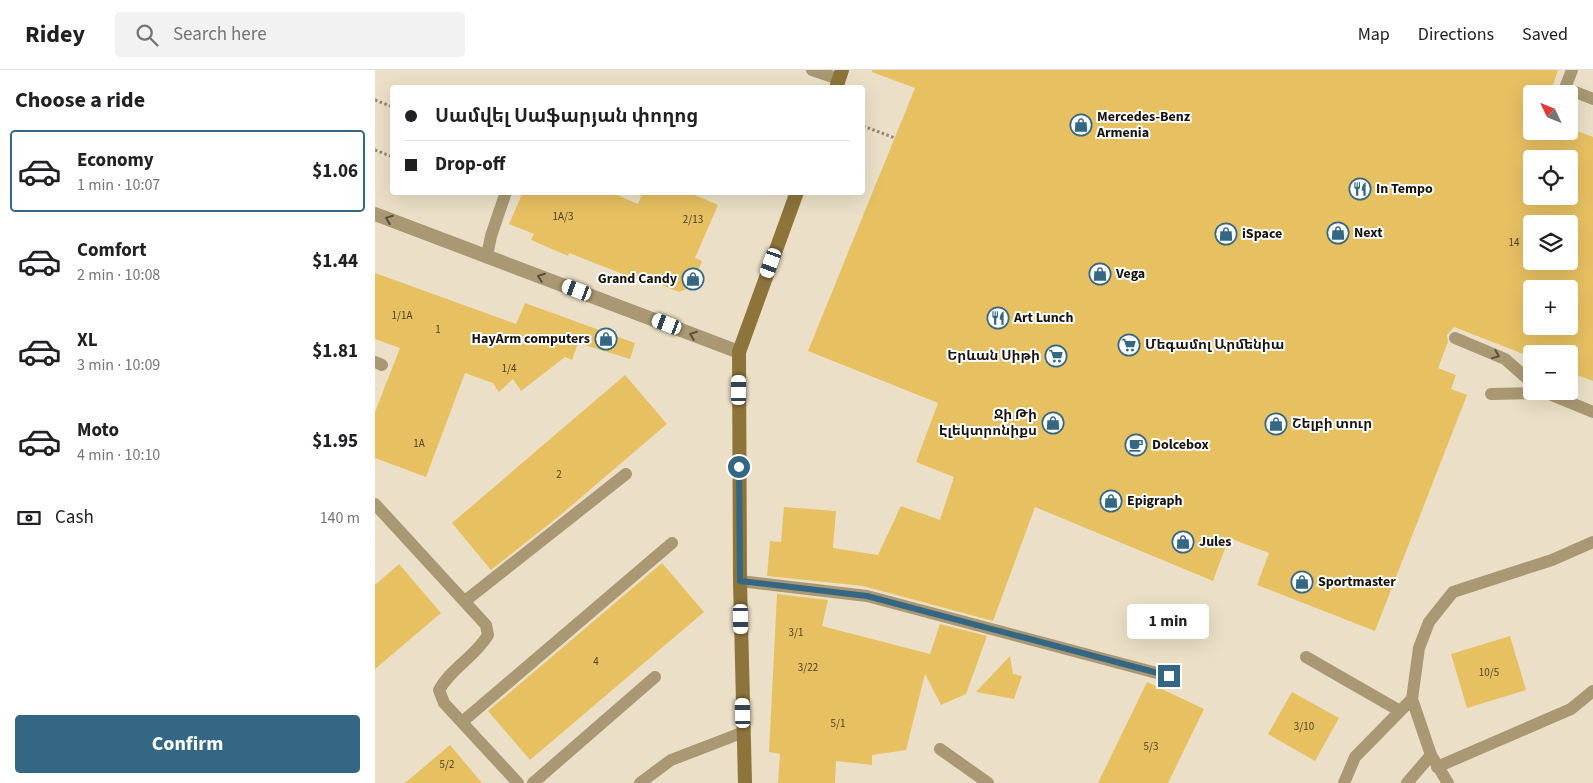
<!DOCTYPE html>
<html lang="en">
<head>
<meta charset="utf-8">
<style>
	body { margin:0; font-family:"Source Sans 3","Noto Sans Armenian",sans-serif; background:#f2f2f2; color:#202124; height:100vh; display:flex; flex-direction:column; font-size:19px; white-space:nowrap }
	* { box-sizing:border-box; margin:0 }
	p { font-size:16px; color:#757577 }
	.icon { flex:none; width:28px; height:28px; fill:none; stroke:currentColor; stroke-width:2; stroke-linecap:round; stroke-linejoin:round }
	.map { position:relative; flex:1; overflow:hidden }
	.details { display:flex; flex-direction:column; background:#fff; width:375px }
	.details>* { flex:none }
	.top-card { position:absolute; left:15px; top:15px; width:475px; height:110px; border-radius:5px; box-shadow:0 5px 20px #0002; display:grid; align-content:center; height:110px; padding:0 15px; background:#fff }
	.needle { width:32px; rotate:313deg }
	.buttons { position:absolute; left:1148px; top:15px; display:grid; gap:10px }
	.buttons a { display:grid; place-items:center; width:55px; height:55px; border-radius:5px; background:#fff; box-shadow:0 5px 20px #0002; font-size:25px }
	.end { position:absolute; width:22px; height:22px; margin:-11px; border:6px solid #346784; background:#fff; box-shadow:0 0 0 2px #fff }
	.from { border-radius:50% }
	.bubble { position:absolute; height:35px; border-radius:5px; background:#fff; box-shadow:0 5px 20px #0002; font-size:16px; font-weight:700; line-height:35px; text-align:center }
	.car { position:absolute; width:15px; height:30px; margin:-15px -8px; border-radius:6px; box-shadow:0 0 4px 1px #0007; background:linear-gradient(#fff 24%,#345 0 40%,#fff 0 76%,#345 0 86%,#fff 0) }
	.top-card b { display:flex; align-items:center; gap:18px; height:48px; font-size:19px }
	.top-card b+b { border-top:1px solid #e0e0e0 }
	.top-card i { width:12px; height:12px; background:#202124 }
	ul { padding:0; list-style:none }
	li { display:flex; align-items:center; gap:15px; height:82px; margin:0 10px 8px; padding:0 5px; border:2px solid transparent; border-radius:5px }
	li div { flex:1 }
	li b { display:block; font-size:19px }
	li em { font-style:normal; font-weight:700 }
	li.selected { border-color:#346784 }
	li>.icon { width:45px; height:45px; stroke-width:1.5 }
	h2 { padding:0 15px; font-size:22px; line-height:60px }
	.pay { display:flex; align-items:center; gap:12px; height:55px; padding:0 15px; font-size:19px }
	.pay p { margin-inline-start:auto }
	.primary-button { display:flex; gap:10px; margin-top:auto; padding:10px 15px }
	.primary-button a { flex:1; height:58px; border-radius:5px; background:#346784; color:#fff; font-size:20px; font-weight:700; line-height:58px; text-align:center }
	header { display:flex; align-items:center; gap:30px; box-sizing:border-box; height:70px; padding:0 25px; background:#fff; border-bottom:1px solid #e0e0e0 }
	header strong { font-size:24px }
	nav { display:flex; gap:28px; margin-inline-start:auto; font-size:18px }
	.search { width:350px; height:45px; background:#f2f2f2; display:flex; align-items:center; gap:12px; box-sizing:border-box; padding:0 18px; border-radius:5px; color:#757577; font-size:19px }
	main { display:flex; flex:1; min-height:0 }
	.map>svg:first-child { display:block }
	.building { fill:#e7c062; fill-rule:evenodd }
	.lines { fill:none; stroke-linecap:round; stroke-linejoin:round }
	.path { stroke:#908876; stroke-width:3; stroke-dasharray:2.5 2.5; stroke-linecap:butt }
	.service { stroke:#a99873; stroke-width:12 }
	.minor { stroke:#a99873; stroke-width:14 }
	.secondary { stroke:#8d743b; stroke-width:14 }
	.oneway { stroke:#594f3a }
	.route { stroke:#346784; stroke-width:6 }
	.labels { text-anchor:middle; dominant-baseline:central; stroke-width:4; stroke-linejoin:round; paint-order:stroke }
	.number-label { font-size:11px; fill:#4c3f22 }
	.poi-label { font-size:14px; font-weight:bold; fill:#18140c; stroke:#fff; text-anchor:start }
</style>
</head>
<body>
<header>
<strong>Ridey</strong>
<div class="search"><svg class="icon" aria-label="search" viewBox="0 0 24 24"><circle cx="10" cy="10" r="6"/><path d="M15 15l6 6"/></svg>Search here</div>
<nav><a>Map</a><a>Directions</a><a>Saved</a></nav>
</header>
<main>
<section class="details">
<h2>Choose a ride</h2>
<ul>
<li class="selected"><svg class="icon" aria-label="car" viewBox="0 0 24 24"><path d="M5 17H2v-5l4-1 3-4h7l3 4 3 1v5h-3M9 17h6M6 11h13"/><circle cx="7" cy="17" r="2"/><circle cx="17" cy="17" r="2"/></svg><div><b>Economy</b><p>1 min · 10:07</p></div><em>$1.06</em></li>
<li><svg class="icon" aria-label="car" viewBox="0 0 24 24"><path d="M5 17H2v-5l4-1 3-4h7l3 4 3 1v5h-3M9 17h6M6 11h13"/><circle cx="7" cy="17" r="2"/><circle cx="17" cy="17" r="2"/></svg><div><b>Comfort</b><p>2 min · 10:08</p></div><em>$1.44</em></li>
<li><svg class="icon" aria-label="car" viewBox="0 0 24 24"><path d="M5 17H2v-5l4-1 3-4h7l3 4 3 1v5h-3M9 17h6M6 11h13"/><circle cx="7" cy="17" r="2"/><circle cx="17" cy="17" r="2"/></svg><div><b>XL</b><p>3 min · 10:09</p></div><em>$1.81</em></li>
<li><svg class="icon" aria-label="car" viewBox="0 0 24 24"><path d="M5 17H2v-5l4-1 3-4h7l3 4 3 1v5h-3M9 17h6M6 11h13"/><circle cx="7" cy="17" r="2"/><circle cx="17" cy="17" r="2"/></svg><div><b>Moto</b><p>4 min · 10:10</p></div><em>$1.95</em></li>
</ul>
<div class="pay"><svg class="icon" aria-label="cash" viewBox="0 0 24 24"><path d="M3 7h18v10H3z"/><circle cx="12" cy="12" r="2"/></svg>Cash<p>140 m</p></div>
<div class="primary-button"><a>Confirm</a></div>
</section>
<div class="map">
<svg width="1218" height="713" viewBox="0 0 1218 713">
	<rect width="100%" height="100%" fill="#ebe0c7"/>
	<g class="building">
		<path d="M 497,0 L 1183,0 L 1175,24 L 1156,24 L 1156,61 L 1194,61 L 1194,58 L 1218,67 L 1218,311 L 1194,302 L 1194,284 L 1156,284 L 1156,287 L 1079,257 L 1072,265 L 1073,272 L 1063,298 L 1081,305 L 1076,319 L 1092,325 L 1000,561 L 882,515 L 894,483 L 854,468 L 838,511 L 660,437 L 618,551 L 488,516 L 392,506 L 395,471 L 406,472 L 409,437 L 461,441 L 458,478 L 503,485 L 526,436 L 565,450 L 579,407 L 541,392 L 563,333 L 433,281 L 540,18 L 497,2 ZM 1156,89 L 1194,89 L 1194,126 L 1156,126 ZM 1156,154 L 1194,154 L 1194,191 L 1156,191 ZM 1156,219 L 1194,219 L 1194,256 L 1156,256 Z"/>
		<path d="M 148,122 L 235,122 L 263,134 L 268,122 L 313,122 L 343,135 L 320,188 L 327,191 L 317,217 L 304,222 L 265,206 L 263,210 L 194,183 L 193,186 L 156,170 L 159,164 L 134,154 Z"/>
		<path d="M 0,203 L 141,254 L 150,233 L 260,273 L 255,289 L 203,273 L 197,290 L 190,287 L 146,321 L 138,309 L 124,322 L 118,313 L 90,303 L 51,407 L 0,388 L 0,342 L 25,278 L 0,269 Z"/>
		<path d="M 250,305 L 292,354 L 183,447 L 116,500 L 77,453 Z"/>
		<path d="M 287,493 L 329,542 L 155,690 L 113,641 Z"/>
		<path d="M 24,494 L 66,543 L 0,599 L 0,515 Z"/>
		<path d="M 402,524 L 453,530 L 447,556 L 555,584 L 565,554 L 612,566 L 591,624 L 566,635 L 550,604 L 531,680 L 497,685 L 497,695 L 461,691 L 460,713 L 403,713 L 405,684 L 394,682 Z"/>
		<path d="M 1135,566 L 1151,620 L 1092,638 L 1076,584 Z"/>
		<path d="M 635,586 L 638,604 L 647,606 L 639,629 L 601,622 Z"/>
		<path d="M 772,612 L 829,639 L 793,713 L 723,713 Z"/>
		<path d="M 917,622 L 964,648 L 940,691 L 893,664 Z"/>
		<path d="M 75,675 L 107,713 L 30,713 Z"/>
	</g>
	<g class="lines">
		<g class="path">
			<path d="M 0,30 L 18,37"/>
			<path d="M 488,56 L 520,68"/>
			<path d="M 0,80 L 18,87"/>
		</g>
		<g class="service">
			<path d="M 437,0 L 464,9"/>
			<path d="M 1197,0 L 1190,18 L 1218,29"/>
			<path d="M 112,186 L 116,166 L 131,122"/>
			<path d="M 1080,268 L 1130,289 L 1156,312"/>
			<path d="M 0,292 L 7,295"/>
			<path d="M 1167,321 L 1218,342"/>
			<path d="M 1116,324 L 1169,323"/>
			<path d="M 0,434 L 111,555 L 113,565 C 100,587 76,598 64,620 L 69,633 L 143,713"/>
			<path d="M 365,511 L 492,526 L 793,606"/>
			<path d="M 90,531 L 251,404"/>
			<path d="M 931,587 L 1025,641"/>
			<path d="M 87,652 L 297,473"/>
			<path d="M 565,679 L 613,713"/>
			<path d="M 1062,697 L 1196,639 L 1218,621"/>
			<path d="M 158,713 L 280,607"/>
			<path d="M 265,713 L 296,690 L 369,662"/>
			<path d="M 969,713 L 980,687 L 1037,629"/>
			<path d="M 1032,713 L 1056,685"/>
			<path d="M 1073,713 L 1056,685 L 1037,629 L 1044,578 L 1054,552 L 1078,522 L 1177,490 L 1218,472"/>
		</g>
		<path class="minor" d="M 0,144 L 364,282"/>
		<g class="secondary">
			<path d="M 461,18 L 467,0"/>
			<path d="M 370,713 L 365,511 L 364,282 L 422,122"/>
		</g>
	</g>
	<defs><path id="oneway-chevron" d="M-2-3.5L2.5 0L-2 3.5" fill="none" stroke-width="1.6" stroke-linecap="round" stroke-linejoin="round" transform="scale(1.25)"/></defs>
	<g class="oneway">
		<use href="#oneway-chevron" transform="translate(14 149) rotate(-159)"/>
		<use href="#oneway-chevron" transform="translate(166 207) rotate(-159)"/>
		<use href="#oneway-chevron" transform="translate(318 265) rotate(-159)"/>
		<use href="#oneway-chevron" transform="translate(1121 285) rotate(22)"/>
	</g>
	<g class="lines">
		<path class="route" d="M 364,397 L 365,511 L 492,526 L 794,606"/>
	</g>
	<defs>
		<g id="shop-ring" transform="scale(1.125)"><circle r="9.5" fill="#fff" stroke="#346784" stroke-width="1.5"/><path d="M-5-2.5h2.3a2.7 3.5 0 0 1 5.4 0H5L5.5 6h-11ZM-1.5-2.5h3a1.5 2.3 0 0 0-3 0Z" fill="#346784"/></g>
		<g id="restaurant-ring" transform="scale(1.125)"><circle r="9.5" fill="#fff" stroke="#346784" stroke-width="1.5"/><path d="M-5-6h1v4h1v-4h1v4h1v-4h1v5L-1.5 .5V6h-2V.5L-5-1ZM5-6V6H3V1.5H1.5Q1.5-4 5-6Z" fill="#346784"/></g>
		<g id="supermarket-ring" transform="scale(1.125)"><circle r="9.5" fill="#fff" stroke="#346784" stroke-width="1.5"/><path d="M-6-5.5h2.5l.6 2H6L4.5 2H-2.5L-4.4-4H-6ZM-1.5 3.2a1.3 1.3 0 1 0 .1 0ZM3 3.2a1.3 1.3 0 1 0 .1 0Z" fill="#346784"/></g>
		<g id="cafe-ring" transform="scale(1.125)"><circle r="9.5" fill="#fff" stroke="#346784" stroke-width="1.5"/><path d="M-5.5-4.5H6V0H3Q3 3.5 0 3.5H-2.5Q-5.5 3.5-5.5 0ZM3-3.2v2h1.7v-2ZM-6 4.5H4V6H-6Z" fill="#346784"/></g>
	</defs>
	<g fill-rule="evenodd">
		<use href="#shop-ring" x="706" y="55"/>
		<use href="#restaurant-ring" x="985" y="119"/>
		<use href="#shop-ring" x="963" y="163"/>
		<use href="#shop-ring" x="851" y="164"/>
		<use href="#shop-ring" x="725" y="204"/>
		<use href="#shop-ring" x="318" y="209"/>
		<use href="#restaurant-ring" x="623" y="248"/>
		<use href="#shop-ring" x="231" y="269"/>
		<use href="#supermarket-ring" x="754" y="275"/>
		<use href="#supermarket-ring" x="681" y="286"/>
		<use href="#shop-ring" x="678" y="353"/>
		<use href="#shop-ring" x="901" y="354"/>
		<use href="#cafe-ring" x="761" y="375"/>
		<use href="#shop-ring" x="736" y="431"/>
		<use href="#shop-ring" x="808" y="472"/>
		<use href="#shop-ring" x="927" y="512"/>
	</g>
	<g class="labels">
		<g class="number-label">
			<text x="188" y="146">1A/3</text>
			<text x="318" y="149">2/13</text>
			<text x="1139" y="172">14</text>
			<text x="27" y="245">1/1A</text>
			<text x="63" y="259">1</text>
			<text x="134" y="298">1/4</text>
			<text x="44" y="373">1A</text>
			<text x="184" y="404">2</text>
			<text x="421" y="562">3/1</text>
			<text x="221" y="591">4</text>
			<text x="433" y="597">3/22</text>
			<text x="1114" y="602">10/5</text>
			<text x="463" y="653">5/1</text>
			<text x="929" y="656">3/10</text>
			<text x="776" y="676">5/3</text>
			<text x="72" y="694">5/2</text>
		</g>
		<g class="poi-label">
			<text x="722" y="47">Mercedes-Benz<tspan x="722" dy="16">Armenia</tspan></text>
			<text x="1001" y="119">In Tempo</text>
			<text x="979" y="163">Next</text>
			<text x="867" y="164">iSpace</text>
			<text x="741" y="204">Vega</text>
			<text x="302" y="209" text-anchor="end">Grand Candy</text>
			<text x="639" y="248">Art Lunch</text>
			<text x="215" y="269" text-anchor="end">HayArm computers</text>
			<text x="770" y="275">Մեգամոլ Արմենիա</text>
			<text x="665" y="286" text-anchor="end">Երևան Սիթի</text>
			<text x="662" y="345" text-anchor="end">Ջի Թի<tspan x="662" dy="16">Էլեկտրոնիքս</tspan></text>
			<text x="917" y="354">Շելբի տուր</text>
			<text x="777" y="375">Dolcebox</text>
			<text x="752" y="431">Epigraph</text>
			<text x="824" y="472">Jules</text>
			<text x="943" y="512">Sportmaster</text>
		</g>
	</g>
</svg>
<div class="buttons">
<a><svg class="needle" viewBox="-14 -14 28 28"><path d="M0-13l5 13h-10z" fill="#e53935"/><path d="M0 13l5-13h-10z" fill="#757577"/></svg></a>
<a><svg class="icon" aria-label="locate" viewBox="0 0 24 24"><circle cx="12" cy="12" r="6"/><path d="M12 2v4M12 18v4M2 12h4M18 12h4"/></svg></a>
<a><svg class="icon" aria-label="layers" viewBox="0 0 24 24"><path d="M12 4l9 5-9 5-9-5zM3 14l9 5 9-5"/></svg></a>
<a>+</a>
<a>−</a>
</div>
<i class="end from" style="left:364px;top:397px"></i>
<i class="end" style="left:794px;top:606px"></i>
<div class="bubble" style="left:752px;top:534px;width:82px">1 min</div>
<i class="car" style="left:396px;top:193px;rotate:200deg"></i>
<i class="car" style="left:202px;top:220px;rotate:291deg"></i>
<i class="car" style="left:292px;top:254px;rotate:291deg"></i>
<i class="car" style="left:364px;top:320px;rotate:0deg"></i>
<i class="car" style="left:366px;top:549px;rotate:179deg"></i>
<i class="car" style="left:368px;top:643px;rotate:358deg"></i>
<div class="top-card">
<b><i class="from"></i>Սամվել Սաֆարյան փողոց</b>
<b><i></i>Drop-off</b>
</div>
</div>
</main>
</body>
</html>
